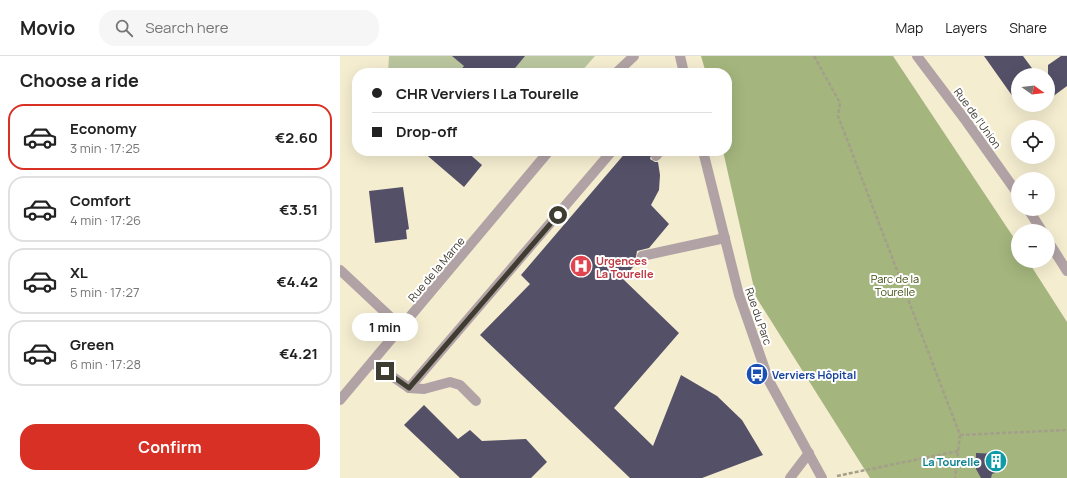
<!DOCTYPE html>
<html lang="en">
<head>
<meta charset="utf-8">
<style>
	body { margin:0; font-family:Manrope,sans-serif; background:#f6f6f6; color:#222; height:100vh; display:flex; flex-direction:column; font-size:15px; white-space:nowrap }
	* { box-sizing:border-box; margin:0 }
	p { font-size:13px; color:#767676 }
	.icon { flex:none; width:22px; height:22px; fill:none; stroke:currentColor; stroke-width:2; stroke-linecap:round; stroke-linejoin:round }
	.map { position:relative; flex:1; overflow:hidden }
	.sheet { display:flex; flex-direction:column; background:#fff; width:340px }
	.sheet>* { flex:none }
	.banner { position:absolute; left:12px; top:12px; width:380px; height:88px; border-radius:16px; box-shadow:0 4px 16px #0002; display:grid; align-content:center; height:88px; padding:0 20px; background:#fff }
	.needle { width:26px; rotate:104deg }
	.tools { position:absolute; left:671px; top:12px; display:grid; gap:8px }
	.tools a { display:grid; place-items:center; width:44px; height:44px; border-radius:50%; background:#fff; box-shadow:0 4px 16px #0002; font-size:20px }
	.end { position:absolute; width:18px; height:18px; margin:-9px; border:5px solid #3f3c31; background:#fff; box-shadow:0 0 0 2px #fff }
	.from { border-radius:50% }
	.bubble { position:absolute; height:28px; border-radius:14px; background:#fff; box-shadow:0 4px 16px #0002; font-size:13px; font-weight:700; line-height:28px; text-align:center }
	.banner b { display:flex; align-items:center; gap:14px; height:38px; font-size:15px }
	.banner b+b { border-top:1px solid #e0e0e0 }
	.banner i { width:10px; height:10px; background:#222 }
	ul { padding:0; list-style:none }
	li { display:flex; align-items:center; gap:12px; height:66px; margin:0 8px 6px; padding:0 12px; border:2px solid #e0e0e0; border-radius:16px }
	li div { flex:1 }
	li b { display:block; font-size:15px }
	li em { font-style:normal; font-weight:700 }
	li.active { border-color:#d93025 }
	li>.icon { width:36px; height:36px; stroke-width:1.5 }
	h2 { padding:0 20px; font-size:18px; line-height:48px }
	.cta { display:flex; gap:8px; margin-top:auto; padding:8px 20px }
	.cta a { flex:1; height:46px; border-radius:16px; background:#d93025; color:#fff; font-size:16px; font-weight:700; line-height:46px; text-align:center }
	header { display:flex; align-items:center; gap:24px; box-sizing:border-box; height:56px; padding:0 20px; background:#fff; border-bottom:1px solid #e0e0e0 }
	header strong { font-size:19px }
	nav { display:flex; gap:22px; margin-inline-start:auto; font-size:14px }
	.search { width:280px; height:36px; background:#f6f6f6; display:flex; align-items:center; gap:10px; box-sizing:border-box; padding:0 14px; border-radius:16px; color:#767676; font-size:15px }
	main { display:flex; flex:1; min-height:0 }
	.map>svg:first-child { display:block }
	.green { fill:#bac69e }
	.forest { fill:#a4b57d }
	.building { fill:#545068 }
	.lines { fill:none; stroke-linecap:round; stroke-linejoin:round }
	.path { stroke:#a49f8a; stroke-width:2.5; stroke-dasharray:4 2; stroke-linecap:butt }
	.minor { stroke:#b1a2a5; stroke-width:10 }
	.route { stroke:#3f3c31; stroke-width:5 }
	.labels { text-anchor:middle; dominant-baseline:central; stroke-width:4; stroke-linejoin:round; paint-order:stroke }
	.street-label { font-size:11px; fill:#3f3c31; stroke:#fff }
	.health-label { font-size:11px; font-weight:bold; fill:#be3a42; stroke:#fff; text-anchor:start }
	.park-label { font-size:11px; fill:#3e4d0d; stroke:#fff }
	.transit-label { font-size:11px; font-weight:bold; fill:#164399; stroke:#fff; text-anchor:start }
	.culture-label { font-size:11px; font-weight:bold; fill:#0d838f; stroke:#fff; text-anchor:end }
</style>
</head>
<body>
<header>
<strong>Movio</strong>
<div class="search"><svg class="icon" aria-label="search" viewBox="0 0 24 24"><circle cx="10" cy="10" r="6"/><path d="M15 15l6 6"/></svg>Search here</div>
<nav><a>Map</a><a>Layers</a><a>Share</a></nav>
</header>
<main>
<section class="sheet">
<h2>Choose a ride</h2>
<ul>
<li class="active"><svg class="icon" aria-label="car" viewBox="0 0 24 24"><path d="M5 17H2v-5l4-1 3-4h7l3 4 3 1v5h-3M9 17h6M6 11h13"/><circle cx="7" cy="17" r="2"/><circle cx="17" cy="17" r="2"/></svg><div><b>Economy</b><p>3 min · 17:25</p></div><em>€2.60</em></li>
<li><svg class="icon" aria-label="car" viewBox="0 0 24 24"><path d="M5 17H2v-5l4-1 3-4h7l3 4 3 1v5h-3M9 17h6M6 11h13"/><circle cx="7" cy="17" r="2"/><circle cx="17" cy="17" r="2"/></svg><div><b>Comfort</b><p>4 min · 17:26</p></div><em>€3.51</em></li>
<li><svg class="icon" aria-label="car" viewBox="0 0 24 24"><path d="M5 17H2v-5l4-1 3-4h7l3 4 3 1v5h-3M9 17h6M6 11h13"/><circle cx="7" cy="17" r="2"/><circle cx="17" cy="17" r="2"/></svg><div><b>XL</b><p>5 min · 17:27</p></div><em>€4.42</em></li>
<li><svg class="icon" aria-label="car" viewBox="0 0 24 24"><path d="M5 17H2v-5l4-1 3-4h7l3 4 3 1v5h-3M9 17h6M6 11h13"/><circle cx="7" cy="17" r="2"/><circle cx="17" cy="17" r="2"/></svg><div><b>Green</b><p>6 min · 17:28</p></div><em>€4.21</em></li>
</ul>
<div class="cta"><a>Confirm</a></div>
</section>
<div class="map">
<svg width="727" height="422" viewBox="0 0 727 422">
	<rect width="100%" height="100%" fill="#f4edd0"/>
	<path class="green" d="M 49,0 L 255,0 L 240,17 L 48,17 Z"/>
	<path class="forest" d="M 361,0 L 553,0 L 678,188 L 678,205 L 688,205 L 727,266 L 727,422 L 530,422 L 416,241 L 383,95 L 387,95 L 387,17 L 366,17 Z"/>
	<g class="building">
		<path d="M 112,0 L 185,0 L 171,17 L 118,17 L 124,10 Z"/>
		<path d="M 644,0 L 683,0 L 697,19 L 678,19 L 678,48 Z"/>
		<path d="M 721,0 L 727,0 L 727,30 L 708,44 L 708,9 Z"/>
		<path d="M 82,95 L 126,95 L 142,109 L 124,131 Z"/>
		<path d="M 287,95 L 312,95 L 310,103 L 315,106 L 318,106 L 320,119 L 319,134 L 311,149 L 329,168 L 309,192 L 297,195 L 296,201 L 298,205 L 283,223 L 339,277 L 274,352 L 313,390 L 341,319 L 377,340 L 402,364 L 423,399 L 362,422 L 290,422 L 140,279 L 190,228 L 181,219 Z"/>
		<path d="M 63,131 L 69,173 L 66,174 L 67,183 L 35,187 L 29,135 Z"/>
		<path d="M 84,349 L 118,383 L 130,374 L 142,385 L 186,383 L 207,406 L 191,422 L 120,422 L 64,369 Z"/>
		<path d="M 636,397 L 656,398 L 655,417 L 652,418 L 651,422 L 641,422 L 636,413 Z"/>
	</g>
	<g class="lines">
		<g class="path">
			<path d="M 474,0 L 500,47 L 498,60 L 620,379 L 615,422"/>
			<path d="M 620,379 L 727,374"/>
			<path d="M 497,420 L 618,395"/>
		</g>
		<g class="minor">
			<path d="M 340,0 L 344,17"/>
			<path d="M 577,0 L 626,65 L 678,138"/>
			<path d="M 276,17 L 294,0"/>
			<path d="M 363,95 L 399,239 L 429,325 L 482,422"/>
			<path d="M 316,100 L 320,95"/>
			<path d="M 688,153 L 702,175"/>
			<path d="M 708,185 L 727,215"/>
			<path d="M 302,200 L 385,182"/>
			<path d="M 0,214 L 62,272"/>
			<path d="M 33,307 L 69,332 L 84,333 L 110,326 L 120,329 L 136,345"/>
			<path d="M 69,332 L 272,95"/>
			<path d="M 0,344 L 209,95"/>
			<path d="M 450,422 L 469,397"/>
		</g>
	</g>
	<g class="lines">
		<path class="route" d="M 45,315 L 69,332 L 218,159"/>
	</g>
	<defs>
		<g id="hospital-disc" transform="scale(1.15)"><circle r="9.5" fill="#e0444e" stroke="#fff"/><path d="M-5-5h3v3.5h4V-5h3V5h-3V1.5h-4V5h-3Z" fill="#fff"/></g>
		<g id="bus-disc" transform="scale(1.15)"><circle r="9.5" fill="#1a4fb4" stroke="#fff"/><path d="M-5-6H5V4H4V6H2V4H-2V6H-4V4H-5ZM-3.5-4V0h7V-4ZM-3.5 1.2v1.5H-2V1.2ZM2 1.2v1.5H3.5V1.2Z" fill="#fff"/></g>
		<g id="building-disc" transform="scale(1.15)"><circle r="9.5" fill="#0f9aa8" stroke="#fff"/><path d="M-4-6H4V6H1V3H-1V6H-4ZM-2.5-4.3h1.7v1.8h-1.7ZM.8-4.3h1.7v1.8H.8ZM-2.5-1h1.7V.8h-1.7ZM.8-1h1.7V.8H.8Z" fill="#fff"/></g>
	</defs>
	<g fill-rule="evenodd">
		<use href="#hospital-disc" x="241" y="210"/>
		<use href="#bus-disc" x="417" y="318"/>
		<use href="#building-disc" x="656" y="405"/>
	</g>
	<g class="labels">
		<g class="street-label">
			<text transform="translate(638 62) rotate(54)">Rue de l'Union</text>
			<text transform="translate(96 213) rotate(-50)">Rue de la Marne</text>
			<text transform="translate(419 260) rotate(71)">Rue du Parc</text>
		</g>
		<g class="health-label">
			<text x="256" y="204">Urgences<tspan x="256" dy="13">La Tourelle</tspan></text>
		</g>
		<g class="park-label">
			<text x="555" y="222">Parc de la<tspan x="555" dy="13">Tourelle</tspan></text>
		</g>
		<g class="transit-label">
			<text x="432" y="318">Verviers Hôpital</text>
		</g>
		<g class="culture-label">
			<text x="640" y="405">La Tourelle</text>
		</g>
	</g>
</svg>
<div class="tools">
<a><svg class="needle" viewBox="-14 -14 28 28"><path d="M0-13l5 13h-10z" fill="#e53935"/><path d="M0 13l5-13h-10z" fill="#767676"/></svg></a>
<a><svg class="icon" aria-label="locate" viewBox="0 0 24 24"><circle cx="12" cy="12" r="6"/><path d="M12 2v4M12 18v4M2 12h4M18 12h4"/></svg></a>
<a>+</a>
<a>−</a>
</div>
<i class="end from" style="left:218px;top:159px"></i>
<i class="end" style="left:45px;top:315px"></i>
<div class="bubble" style="left:12px;top:257px;width:66px">1 min</div>
<div class="banner">
<b><i class="from"></i>CHR Verviers | La Tourelle</b>
<b><i></i>Drop-off</b>
</div>
</div>
</main>
</body>
</html>
